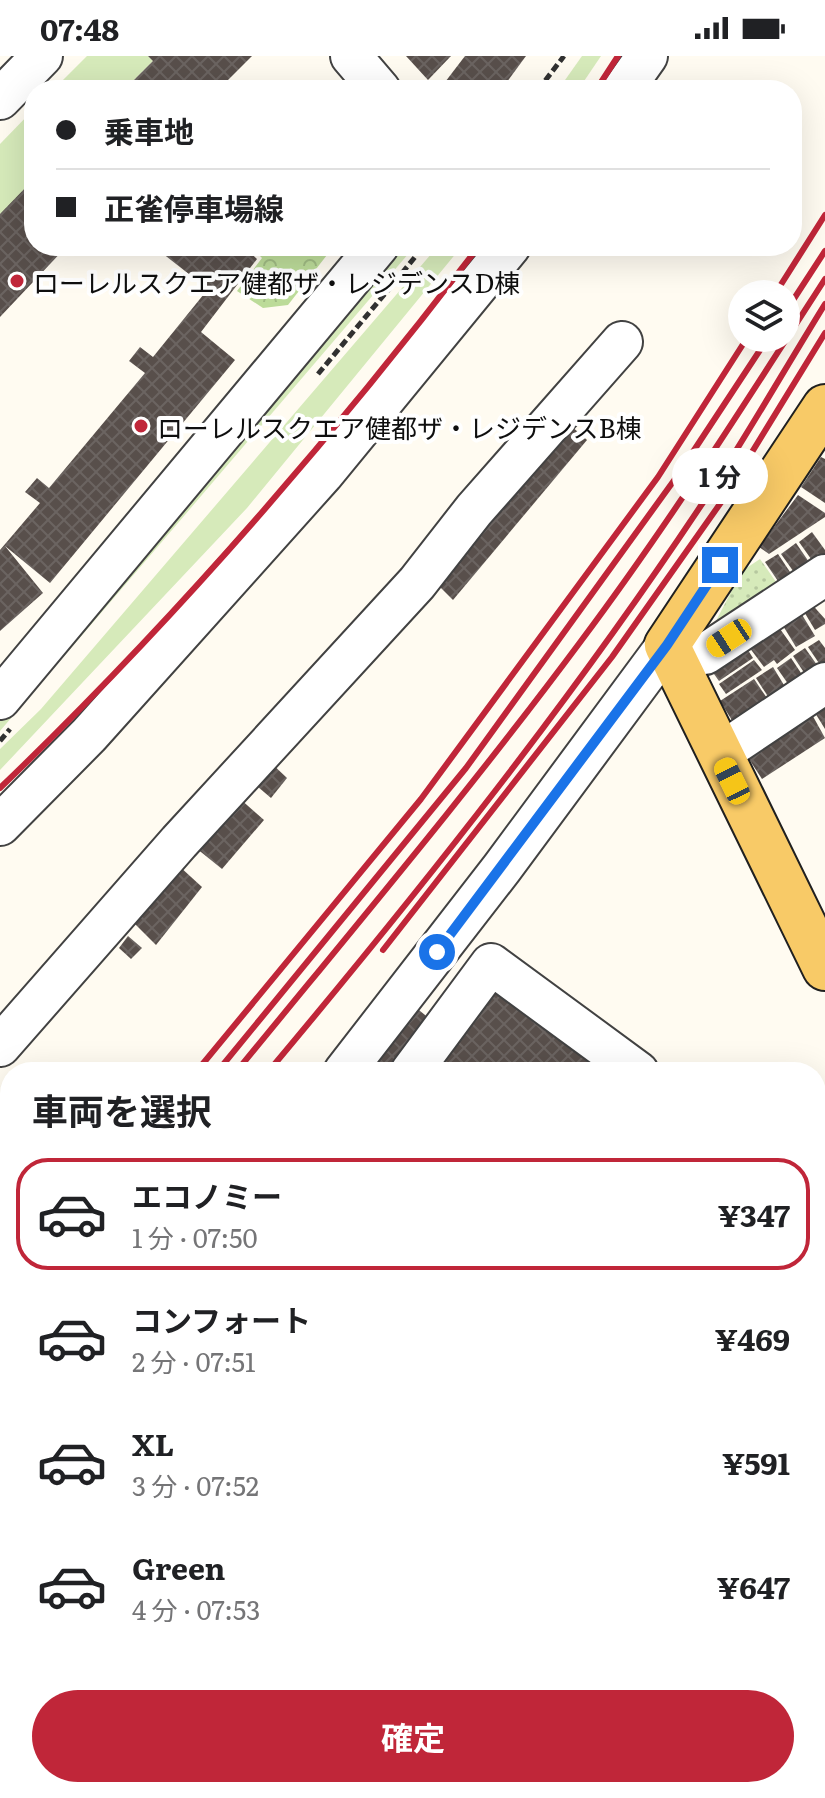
<!DOCTYPE html>
<html lang="ja">
<head>
<meta charset="utf-8">
<style>
	body { margin:0; font-family:Literata,"Noto Sans JP",serif; background:#f6f6f6; color:#202124; height:100vh; display:flex; flex-direction:column; font-size:30px; white-space:nowrap }
	* { box-sizing:border-box; margin:0 }
	p { font-size:26px; color:#757577 }
	.icon { flex:none; width:44px; height:44px; fill:none; stroke:currentColor; stroke-width:2; stroke-linecap:round; stroke-linejoin:round }
	.map { position:relative; flex:1; overflow:hidden }
	.sheet { position:absolute; left:0px; top:1006px; width:826px; height:736px; display:flex; flex-direction:column; background:#fff; border-radius:32px 32px 0 0; box-shadow:0 8px 32px #0002 }
	.sheet>* { flex:none }
	.hud { position:absolute; left:24px; top:24px; width:778px; height:176px; border-radius:32px; box-shadow:0 8px 32px #0002; display:grid; align-content:center; height:176px; padding:0 32px; background:#fff }
	.fabs { position:absolute; left:728px; top:224px; display:grid; gap:16px }
	.fabs a { display:grid; place-items:center; width:72px; height:72px; border-radius:50%; background:#fff; box-shadow:0 8px 32px #0002; font-size:40px }
	.end { position:absolute; width:36px; height:36px; margin:-18px; border:10px solid #1a73e8; background:#fff; box-shadow:0 0 0 4px #fff }
	.from { border-radius:50% }
	.bubble { position:absolute; height:56px; border-radius:28px; background:#fff; box-shadow:0 8px 32px #0002; font-size:26px; font-weight:700; line-height:56px; text-align:center }
	.car { position:absolute; width:24px; height:48px; margin:-24px -12px; border-radius:10px; box-shadow:0 0 6px 2px #0007; background:linear-gradient(#f5c518 24%,#345 0 40%,#f5c518 0 76%,#345 0 86%,#f5c518 0) }
	.hud b { display:flex; align-items:center; gap:28px; height:76px; font-size:30px }
	.hud b+b { border-top:2px solid #e0e0e0 }
	.hud i { width:20px; height:20px; background:#202124 }
	ul { padding:0; list-style:none }
	li { display:flex; align-items:center; gap:24px; height:112px; margin:0 16px 12px; padding:0 16px; border:4px solid transparent; border-radius:32px }
	li div { flex:1 }
	li b { display:block; font-size:30px }
	li em { font-style:normal; font-weight:700 }
	li.current { border-color:#c02639 }
	li>.icon { width:72px; height:72px; stroke-width:1.5 }
	h2 { padding:0 32px; font-size:36px; line-height:96px }
	.button { display:flex; gap:16px; margin-top:auto; padding:16px 32px }
	.button a { flex:1; height:92px; border-radius:48px; background:#c02639; color:#fff; font-size:32px; font-weight:700; line-height:92px; text-align:center }
	.status { display:flex; justify-content:space-between; align-items:center; height:56px; padding:0 40px; background:#fff; direction:ltr }
	.status svg { height:22px; fill:currentColor }
	.map>svg:first-child { display:block }
	.grass { fill:#d6eaba }
	.forest { fill:url(#forest-crowns) }
	.park { fill:url(#park-dots) }
	.building { fill:url(#building-cross-hatch) }
	.lines { fill:none; stroke-linecap:round; stroke-linejoin:round }
	.minor-casing { stroke:#424242; stroke-width:44 }
	.major-casing { stroke:#202020; stroke-width:48 }
	.path { stroke:#313131; stroke-width:5; stroke-dasharray:8 4; stroke-linecap:butt }
	.minor { stroke:#fff; stroke-width:40 }
	.major { stroke:#f8ca67; stroke-width:44 }
	.rail { stroke:#c02639; stroke-width:6 }
	.route { stroke:#1a73e8; stroke-width:10 }
	.poi-dot { fill:#c02639; stroke:#fff; stroke-width:3 }
	.labels { text-anchor:middle; dominant-baseline:central; stroke-width:8; stroke-linejoin:round; paint-order:stroke }
	.poi-label { font-size:26px; fill:#0f0f0f; stroke:#fff; text-anchor:start }
</style>
</head>
<body>
<div class="status"><b>07:48</b><svg viewBox="0 0 49 12"><path d="M0 12V9h3v3zM5 12V6h3v6zM10 12V3h3v9zM15 12V0h3v12zM26 1h20v11H26zM47 4h2v5h-2z"/></svg></div>
<div class="map">
<svg width="825" height="1742" viewBox="0 0 825 1742">
	<defs>
		<pattern id="forest-crowns" width="20" height="18" patternUnits="userSpaceOnUse" patternTransform="scale(2)"><rect width="20" height="18" fill="#bcdb99"/><path d="M2 6a3 3 0 1 1 6 0M12 15a3 3 0 1 1 6 0" fill="none" stroke="#a0bb83"/></pattern>
		<pattern id="park-dots" width="8" height="8" patternUnits="userSpaceOnUse" patternTransform="scale(2)"><rect width="8" height="8" fill="#d6eaba"/><path d="M2 2h.1M6 6h.1" fill="none" stroke="#b6c89f" stroke-width="1.8" stroke-linecap="round"/></pattern>
		<pattern id="building-cross-hatch" width="8" height="8" patternUnits="userSpaceOnUse" patternTransform="scale(2)"><rect width="8" height="8" fill="#584f4b"/><path d="M0 0l8 8M0 8l8-8" fill="none" stroke="#6b6461"/></pattern>
	</defs>
	<rect width="100%" height="100%" fill="#fffbf1"/>
	<g class="grass">
		<path d="M 87,0 L 148,0 L 153,5 L 124,34 L 53,34 Z"/>
		<path d="M 582,0 L 601,0 L 578,34 L 558,34 Z"/>
		<path d="M 34,53 L 34,131 L 0,158 L 0,88 Z"/>
		<path d="M 401,190 L 415,190 L 0,675 L 0,655 Z"/>
		<path d="M 438,190 L 462,190 L 247,452 L 0,714 L 0,693 L 41,653 Z"/>
	</g>
	<path class="forest" d="M 250,190 L 334,190 L 288,249 L 263,252 L 237,235 L 262,202 Z"/>
	<path class="park" d="M 760,503 L 783,536 L 706,584 L 742,515 Z"/>
	<g class="building">
		<path d="M 148,0 L 252,0 L 218,34 L 124,34 L 153,5 Z"/>
		<path d="M 406,0 L 451,0 L 428,24 Z"/>
		<path d="M 465,0 L 526,0 L 501,34 L 439,34 Z"/>
		<path d="M 30,127 L 34,131 L 34,190 L 67,190 L 0,261 L 0,158 Z"/>
		<path d="M 168,190 L 243,190 L 257,203 L 201,276 L 235,304 L 50,527 L 5,490 L 43,537 L 0,575 L 0,494 L 40,447 L 25,436 L 37,422 L 49,432 L 145,317 L 129,305 L 140,291 L 153,301 L 208,233 L 162,197 Z"/>
		<path d="M 561,361 L 587,384 L 453,544 L 428,519 Z"/>
		<path d="M 821,401 L 825,403 L 825,447 L 801,431 Z"/>
		<path d="M 798,439 L 825,457 L 825,461 L 769,498 L 759,491 Z"/>
		<path d="M 812,476 L 825,494 L 825,504 L 816,510 L 799,486 Z"/>
		<path d="M 796,487 L 811,509 L 796,519 L 781,498 Z"/>
		<path d="M 778,498 L 794,522 L 782,531 L 765,506 Z"/>
		<path d="M 808,544 L 825,563 L 825,568 L 815,574 L 800,549 Z"/>
		<path d="M 796,549 L 815,580 L 796,591 L 777,560 Z"/>
		<path d="M 778,570 L 795,594 L 777,608 L 774,604 L 764,611 L 749,591 Z"/>
		<path d="M 819,584 L 825,592 L 825,616 L 808,591 Z"/>
		<path d="M 744,588 L 753,602 L 719,625 L 709,611 Z"/>
		<path d="M 805,592 L 822,616 L 809,624 L 793,600 Z"/>
		<path d="M 791,602 L 809,629 L 795,638 L 777,612 Z"/>
		<path d="M 754,604 L 762,614 L 726,638 L 719,628 Z"/>
		<path d="M 773,611 L 790,639 L 774,650 L 756,622 Z"/>
		<path d="M 754,623 L 773,651 L 738,674 L 720,645 Z"/>
		<path d="M 825,644 L 825,673 L 812,652 Z"/>
		<path d="M 810,655 L 825,682 L 762,723 L 745,697 Z"/>
		<path d="M 269,705 L 287,722 L 271,742 L 251,725 Z"/>
		<path d="M 239,742 L 264,764 L 222,813 L 196,792 Z"/>
		<path d="M 179,810 L 202,831 L 156,889 L 134,867 Z"/>
		<path d="M 128,880 L 142,892 L 131,903 L 119,892 Z"/>
		<path d="M 493,921 L 621,1016 L 421,1016 Z"/>
		<path d="M 414,950 L 436,968 L 396,1016 L 360,1016 Z"/>
		<path d="M 10,1552 L 10,1732 L 504,1732 L 496,1742 L 0,1742 L 0,1565 Z"/>
	</g>
	<g class="lines">
		<g class="minor-casing">
			<g id="minor">
				<path d="M 351,0 L 380,34"/>
				<path d="M 623,34 L 647,0"/>
				<path d="M 0,43 L 42,0"/>
				<path d="M 0,643 L 378,190"/>
				<path d="M 719,698 L 825,627"/>
				<path d="M 0,769 L 89,679 L 323,418 L 510,190"/>
				<path d="M 0,990 L 179,786 L 417,527 L 474,454 L 622,286"/>
				<path d="M 344,1016 L 502,812 L 667,589 L 705,598 L 825,519"/>
				<path d="M 411,1016 L 491,908 L 638,1016"/>
				<path d="M 0,1423 L 10,1413"/>
				<path d="M 0,1534 L 7,1525"/>
				<path d="M 563,1742 L 563,1732"/>
			</g>
		</g>
		<g class="major-casing">
			<path id="major" d="M 825,351 L 667,589 L 825,912"/>
		</g>
		<g class="path">
			<path d="M 538,34 L 564,0"/>
			<path d="M 402,217 L 424,190"/>
			<path d="M 318,318 L 393,228"/>
			<path d="M 0,685 L 10,673"/>
		</g>
		<use href="#minor" class="minor"/>
		<use href="#major" class="major"/>
		<g class="rail">
			<path d="M 596,34 L 618,0"/>
			<path d="M 775,238 L 825,159"/>
			<path d="M 786,255 L 825,195"/>
			<path d="M 0,732 C 173,566 333,381 479,190"/>
			<path d="M 383,894 L 612,601 L 722,445 L 825,277"/>
			<path d="M 196,1016 L 421,743 L 658,421 L 747,282"/>
			<path d="M 217,1016 L 466,712 L 675,423 L 768,282"/>
			<path d="M 236,1016 C 352,874 471,733 581,585 C 668,469 746,346 825,223"/>
			<path d="M 268,1016 C 423,831 575,640 708,439 C 749,376 786,311 825,248"/>
			<path d="M 0,1252 L 10,1241"/>
			<path d="M 0,1278 L 10,1267"/>
			<path d="M 0,1302 L 10,1290"/>
			<path d="M 0,1328 L 10,1316"/>
			<path d="M 0,1351 L 10,1339"/>
		</g>
	</g>
	<g class="lines">
		<path class="route" d="M 437,896 L 667,589 L 720,509"/>
	</g>
	<g class="poi-dot">
		<circle cx="17" cy="225" r="8"/>
		<circle cx="141" cy="370" r="8"/>
	</g>
	<g class="labels">
		<g class="poi-label">
			<text x="33" y="225">ローレルスクエア健都ザ・レジデンスD棟</text>
			<text x="157" y="370">ローレルスクエア健都ザ・レジデンスB棟</text>
		</g>
	</g>
</svg>
<div class="fabs">
<a><svg class="icon" aria-label="layers" viewBox="0 0 24 24"><path d="M12 4l9 5-9 5-9-5zM3 14l9 5 9-5"/></svg></a>
</div>
<i class="end from" style="left:437px;top:896px"></i>
<i class="end" style="left:720px;top:509px"></i>
<div class="bubble" style="left:672px;top:392px;width:96px">1 分</div>
<i class="car" style="left:729px;top:582px;rotate:237deg"></i>
<i class="car" style="left:732px;top:725px;rotate:334deg"></i>
<div class="hud">
<b><i class="from"></i>乗車地</b>
<b><i></i>正雀停車場線</b>
</div>
<section class="sheet">
<h2>車両を選択</h2>
<ul>
<li class="current"><svg class="icon" aria-label="car" viewBox="0 0 24 24"><path d="M5 17H2v-5l4-1 3-4h7l3 4 3 1v5h-3M9 17h6M6 11h13"/><circle cx="7" cy="17" r="2"/><circle cx="17" cy="17" r="2"/></svg><div><b>エコノミー</b><p>1 分 · 07:50</p></div><em>¥347</em></li>
<li><svg class="icon" aria-label="car" viewBox="0 0 24 24"><path d="M5 17H2v-5l4-1 3-4h7l3 4 3 1v5h-3M9 17h6M6 11h13"/><circle cx="7" cy="17" r="2"/><circle cx="17" cy="17" r="2"/></svg><div><b>コンフォート</b><p>2 分 · 07:51</p></div><em>¥469</em></li>
<li><svg class="icon" aria-label="car" viewBox="0 0 24 24"><path d="M5 17H2v-5l4-1 3-4h7l3 4 3 1v5h-3M9 17h6M6 11h13"/><circle cx="7" cy="17" r="2"/><circle cx="17" cy="17" r="2"/></svg><div><b>XL</b><p>3 分 · 07:52</p></div><em>¥591</em></li>
<li><svg class="icon" aria-label="car" viewBox="0 0 24 24"><path d="M5 17H2v-5l4-1 3-4h7l3 4 3 1v5h-3M9 17h6M6 11h13"/><circle cx="7" cy="17" r="2"/><circle cx="17" cy="17" r="2"/></svg><div><b>Green</b><p>4 分 · 07:53</p></div><em>¥647</em></li>
</ul>
<div class="button"><a>確定</a></div>
</section>
</div>
</body>
</html>
